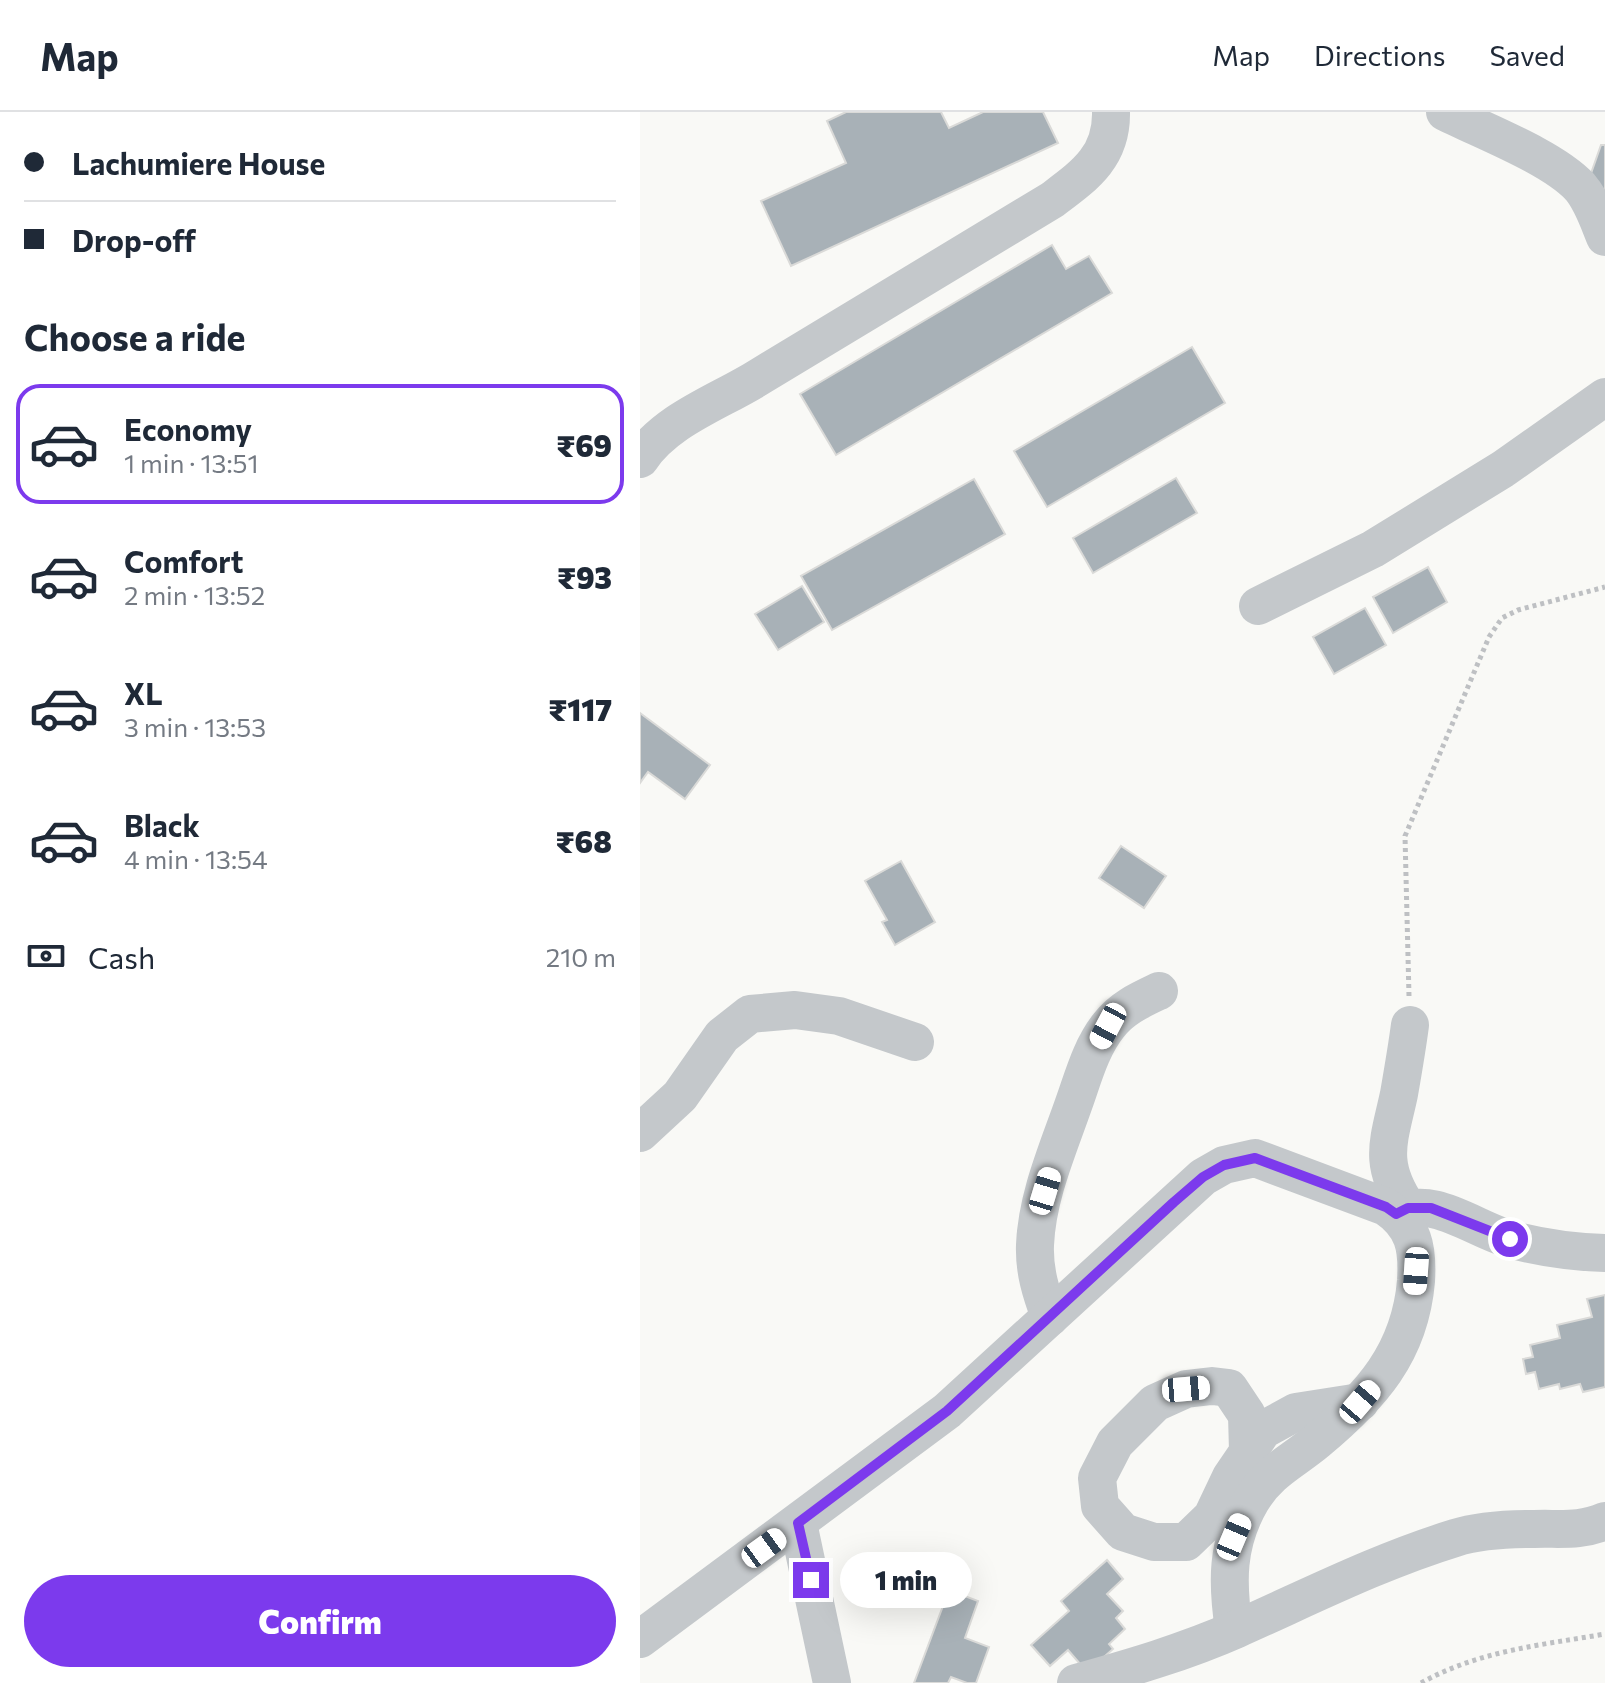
<!DOCTYPE html>
<html lang="en">
<head>
<meta charset="utf-8">
<style>
	body { margin:0; font-family:Commissioner,sans-serif; background:#f2f2f3; color:#1f2937; height:100vh; display:flex; flex-direction:column; font-size:30px; white-space:nowrap }
	* { box-sizing:border-box; margin:0 }
	p { font-size:26px; color:#747a83 }
	.icon { flex:none; width:44px; height:44px; fill:none; stroke:currentColor; stroke-width:2; stroke-linecap:round; stroke-linejoin:round }
	.map { position:relative; flex:1; overflow:hidden }
	.side { display:flex; flex-direction:column; background:#fff; width:640px }
	.side>* { flex:none }
	.top-card { display:grid; align-content:center; height:176px; padding:0 24px; background:#fff }
	.end { position:absolute; width:36px; height:36px; margin:-18px; border:10px solid #7c3aed; background:#fff; box-shadow:0 0 0 4px #fff }
	.from { border-radius:50% }
	.bubble { position:absolute; height:56px; border-radius:28px; background:#fff; box-shadow:0 8px 32px #0002; font-size:26px; font-weight:800; line-height:56px; text-align:center }
	.car { position:absolute; width:24px; height:48px; margin:-24px -12px; border-radius:10px; box-shadow:0 0 6px 2px #0007; background:linear-gradient(#fff 24%,#345 0 40%,#fff 0 76%,#345 0 86%,#fff 0) }
	.top-card b { display:flex; align-items:center; gap:28px; height:76px; font-size:30px }
	.top-card b+b { border-top:2px solid #e0e1e3 }
	.top-card i { width:20px; height:20px; background:#1f2937 }
	ul { padding:0; list-style:none }
	li { display:flex; align-items:center; gap:24px; height:120px; margin:0 16px 12px; padding:0 8px; border:4px solid transparent; border-radius:24px }
	li div { flex:1 }
	li b { display:block; font-size:30px }
	li em { font-style:normal; font-weight:800 }
	li.on { border-color:#7c3aed }
	li>.icon { width:72px; height:72px; stroke-width:1.5 }
	h2 { padding:0 24px; font-size:36px; line-height:96px }
	.pay { display:flex; align-items:center; gap:20px; height:88px; padding:0 24px; font-size:30px }
	.pay p { margin-inline-start:auto }
	.cta { display:flex; gap:16px; margin-top:auto; padding:16px 24px }
	.cta a { flex:1; height:92px; border-radius:48px; background:#7c3aed; color:#fff; font-size:32px; font-weight:800; line-height:92px; text-align:center }
	header { display:flex; align-items:center; gap:48px; box-sizing:border-box; height:112px; padding:0 40px; background:#fff; border-bottom:2px solid #e0e1e3 }
	header strong { font-size:38px }
	nav { display:flex; gap:44px; margin-inline-start:auto; font-size:28px }
	main { display:flex; flex:1; min-height:0 }
	.map>svg:first-child { display:block }
	.building { fill:#a8b1b7; stroke:#dadad8; stroke-width:2 }
	.lines { fill:none; stroke-linecap:round; stroke-linejoin:round }
	.path { stroke:#bec0c3; stroke-width:5; stroke-dasharray:4 4; stroke-linecap:butt }
	.minor { stroke:#c4c8cb; stroke-width:38 }
	.route { stroke:#7c3aed; stroke-width:10 }
</style>
</head>
<body>
<header>
<strong>Map</strong>
<nav><a>Map</a><a>Directions</a><a>Saved</a></nav>
</header>
<main>
<section class="side">
<div class="top-card">
<b><i class="from"></i>Lachumiere House</b>
<b><i></i>Drop-off</b>
</div>
<h2>Choose a ride</h2>
<ul>
<li class="on"><svg class="icon" aria-label="car" viewBox="0 0 24 24"><path d="M5 17H2v-5l4-1 3-4h7l3 4 3 1v5h-3M9 17h6M6 11h13"/><circle cx="7" cy="17" r="2"/><circle cx="17" cy="17" r="2"/></svg><div><b>Economy</b><p>1 min · 13:51</p></div><em>₹69</em></li>
<li><svg class="icon" aria-label="car" viewBox="0 0 24 24"><path d="M5 17H2v-5l4-1 3-4h7l3 4 3 1v5h-3M9 17h6M6 11h13"/><circle cx="7" cy="17" r="2"/><circle cx="17" cy="17" r="2"/></svg><div><b>Comfort</b><p>2 min · 13:52</p></div><em>₹93</em></li>
<li><svg class="icon" aria-label="car" viewBox="0 0 24 24"><path d="M5 17H2v-5l4-1 3-4h7l3 4 3 1v5h-3M9 17h6M6 11h13"/><circle cx="7" cy="17" r="2"/><circle cx="17" cy="17" r="2"/></svg><div><b>XL</b><p>3 min · 13:53</p></div><em>₹117</em></li>
<li><svg class="icon" aria-label="car" viewBox="0 0 24 24"><path d="M5 17H2v-5l4-1 3-4h7l3 4 3 1v5h-3M9 17h6M6 11h13"/><circle cx="7" cy="17" r="2"/><circle cx="17" cy="17" r="2"/></svg><div><b>Black</b><p>4 min · 13:54</p></div><em>₹68</em></li>
</ul>
<div class="pay"><svg class="icon" aria-label="cash" viewBox="0 0 24 24"><path d="M3 7h18v10H3z"/><circle cx="12" cy="12" r="2"/></svg>Cash<p>210 m</p></div>
<div class="cta"><a>Confirm</a></div>
</section>
<div class="map">
<svg width="965" height="1571" viewBox="0 0 965 1571">
	<rect width="100%" height="100%" fill="#f9f9f6"/>
	<g class="building">
		<path d="M 206,0 L 301,0 L 309,16 L 343,0 L 403,0 L 418,31 L 151,154 L 121,89 L 206,51 L 187,9 Z"/>
		<path d="M 961,33 L 965,33 L 965,78 L 948,70 Z"/>
		<path d="M 412,133 L 426,157 L 449,144 L 472,181 L 196,343 L 160,282 Z"/>
		<path d="M 552,235 L 585,291 L 407,395 L 374,339 Z"/>
		<path d="M 536,366 L 557,401 L 453,461 L 433,426 Z"/>
		<path d="M 334,367 L 365,422 L 192,518 L 161,464 Z"/>
		<path d="M 788,455 L 807,490 L 753,521 L 733,485 Z"/>
		<path d="M 162,474 L 184,510 L 138,538 L 115,502 Z"/>
		<path d="M 725,496 L 746,533 L 694,562 L 673,525 Z"/>
		<path d="M 0,601 L 70,653 L 45,687 L 8,660 L 0,671 Z"/>
		<path d="M 481,734 L 526,764 L 504,796 L 459,766 Z"/>
		<path d="M 261,749 L 295,810 L 255,833 L 242,810 L 247,808 L 225,769 Z"/>
		<path d="M 965,1183 L 965,1275 L 943,1280 L 940,1272 L 920,1277 L 919,1272 L 899,1277 L 895,1260 L 886,1262 L 883,1247 L 893,1245 L 890,1233 L 920,1226 L 917,1213 L 952,1205 L 947,1187 Z"/>
		<path d="M 467,1448 L 483,1467 L 467,1482 L 483,1499 L 476,1506 L 485,1517 L 469,1532 L 473,1537 L 447,1560 L 428,1538 L 410,1554 L 391,1533 L 429,1499 L 421,1489 Z"/>
		<path d="M 309,1478 L 338,1489 L 325,1526 L 349,1535 L 336,1571 L 327,1571 L 311,1565 L 308,1571 L 274,1571 Z"/>
	</g>
	<g class="lines">
		<g class="path">
			<path d="M 769,884 L 765,724 L 849,525 L 862,506 L 878,498 L 965,475"/>
			<path d="M 781,1571 C 838,1539 901,1533 965,1522"/>
		</g>
		<g class="minor">
			<path d="M 805,0 C 843,19 912,45 940,75 C 952,89 958,108 965,125"/>
			<path d="M 0,347 C 27,307 79,290 119,265 C 217,206 314,147 412,88 C 444,64 472,45 471,0"/>
			<path d="M 618,494 L 733,437 L 863,357 L 965,285"/>
			<path d="M 0,1021 L 40,984 L 82,924 L 110,902 L 155,898 L 199,904 L 275,930"/>
			<path d="M 768,1096 C 737,1051 749,1029 759,982 C 763,959 767,936 770,913"/>
			<path d="M 756,1102 C 793,1081 836,1119 873,1128 C 903,1136 934,1140 965,1141"/>
			<path d="M 410,1205 C 401,1181 394,1159 395,1133 C 397,1084 418,1037 434,991 C 443,966 451,935 469,913 C 482,896 500,888 519,879"/>
			<path d="M 608,1339 L 607,1303 L 589,1276 L 572,1274 L 546,1277 L 515,1291 L 475,1331 L 457,1366 L 460,1394 L 483,1420 L 514,1430 L 546,1430 L 572,1405 L 591,1365 L 623,1318 L 656,1300 L 720,1290"/>
			<path d="M 158,1411 L 192,1571"/>
			<path d="M 0,1527 L 307,1299 L 563,1065 L 584,1053 L 615,1046 L 746,1095 C 774,1114 778,1136 776,1169 C 770,1241 731,1284 677,1329 C 652,1350 629,1359 611,1389 C 586,1432 587,1471 594,1518"/>
			<path d="M 436,1571 C 490,1556 545,1540 597,1517 C 669,1485 740,1449 815,1426 C 840,1418 868,1417 894,1417 C 919,1416 940,1420 965,1409"/>
		</g>
	</g>
	<g class="lines">
		<path class="route" d="M 171,1468 L 158,1411 L 307,1299 L 534,1090 L 563,1065 L 584,1053 L 615,1046 L 746,1095 L 756,1102 L 768,1096 L 791,1096 L 870,1127"/>
	</g>
</svg>
<i class="end from" style="left:870px;top:1127px"></i>
<i class="end" style="left:171px;top:1468px"></i>
<div class="bubble" style="left:200px;top:1440px;width:132px">1 min</div>
<i class="car" style="left:468px;top:914px;rotate:208deg"></i>
<i class="car" style="left:405px;top:1079px;rotate:17deg"></i>
<i class="car" style="left:776px;top:1159px;rotate:184deg"></i>
<i class="car" style="left:546px;top:1277px;rotate:85deg"></i>
<i class="car" style="left:720px;top:1290px;rotate:41deg"></i>
<i class="car" style="left:594px;top:1425px;rotate:23deg"></i>
<i class="car" style="left:124px;top:1436px;rotate:54deg"></i>
</div>
</main>
</body>
</html>
